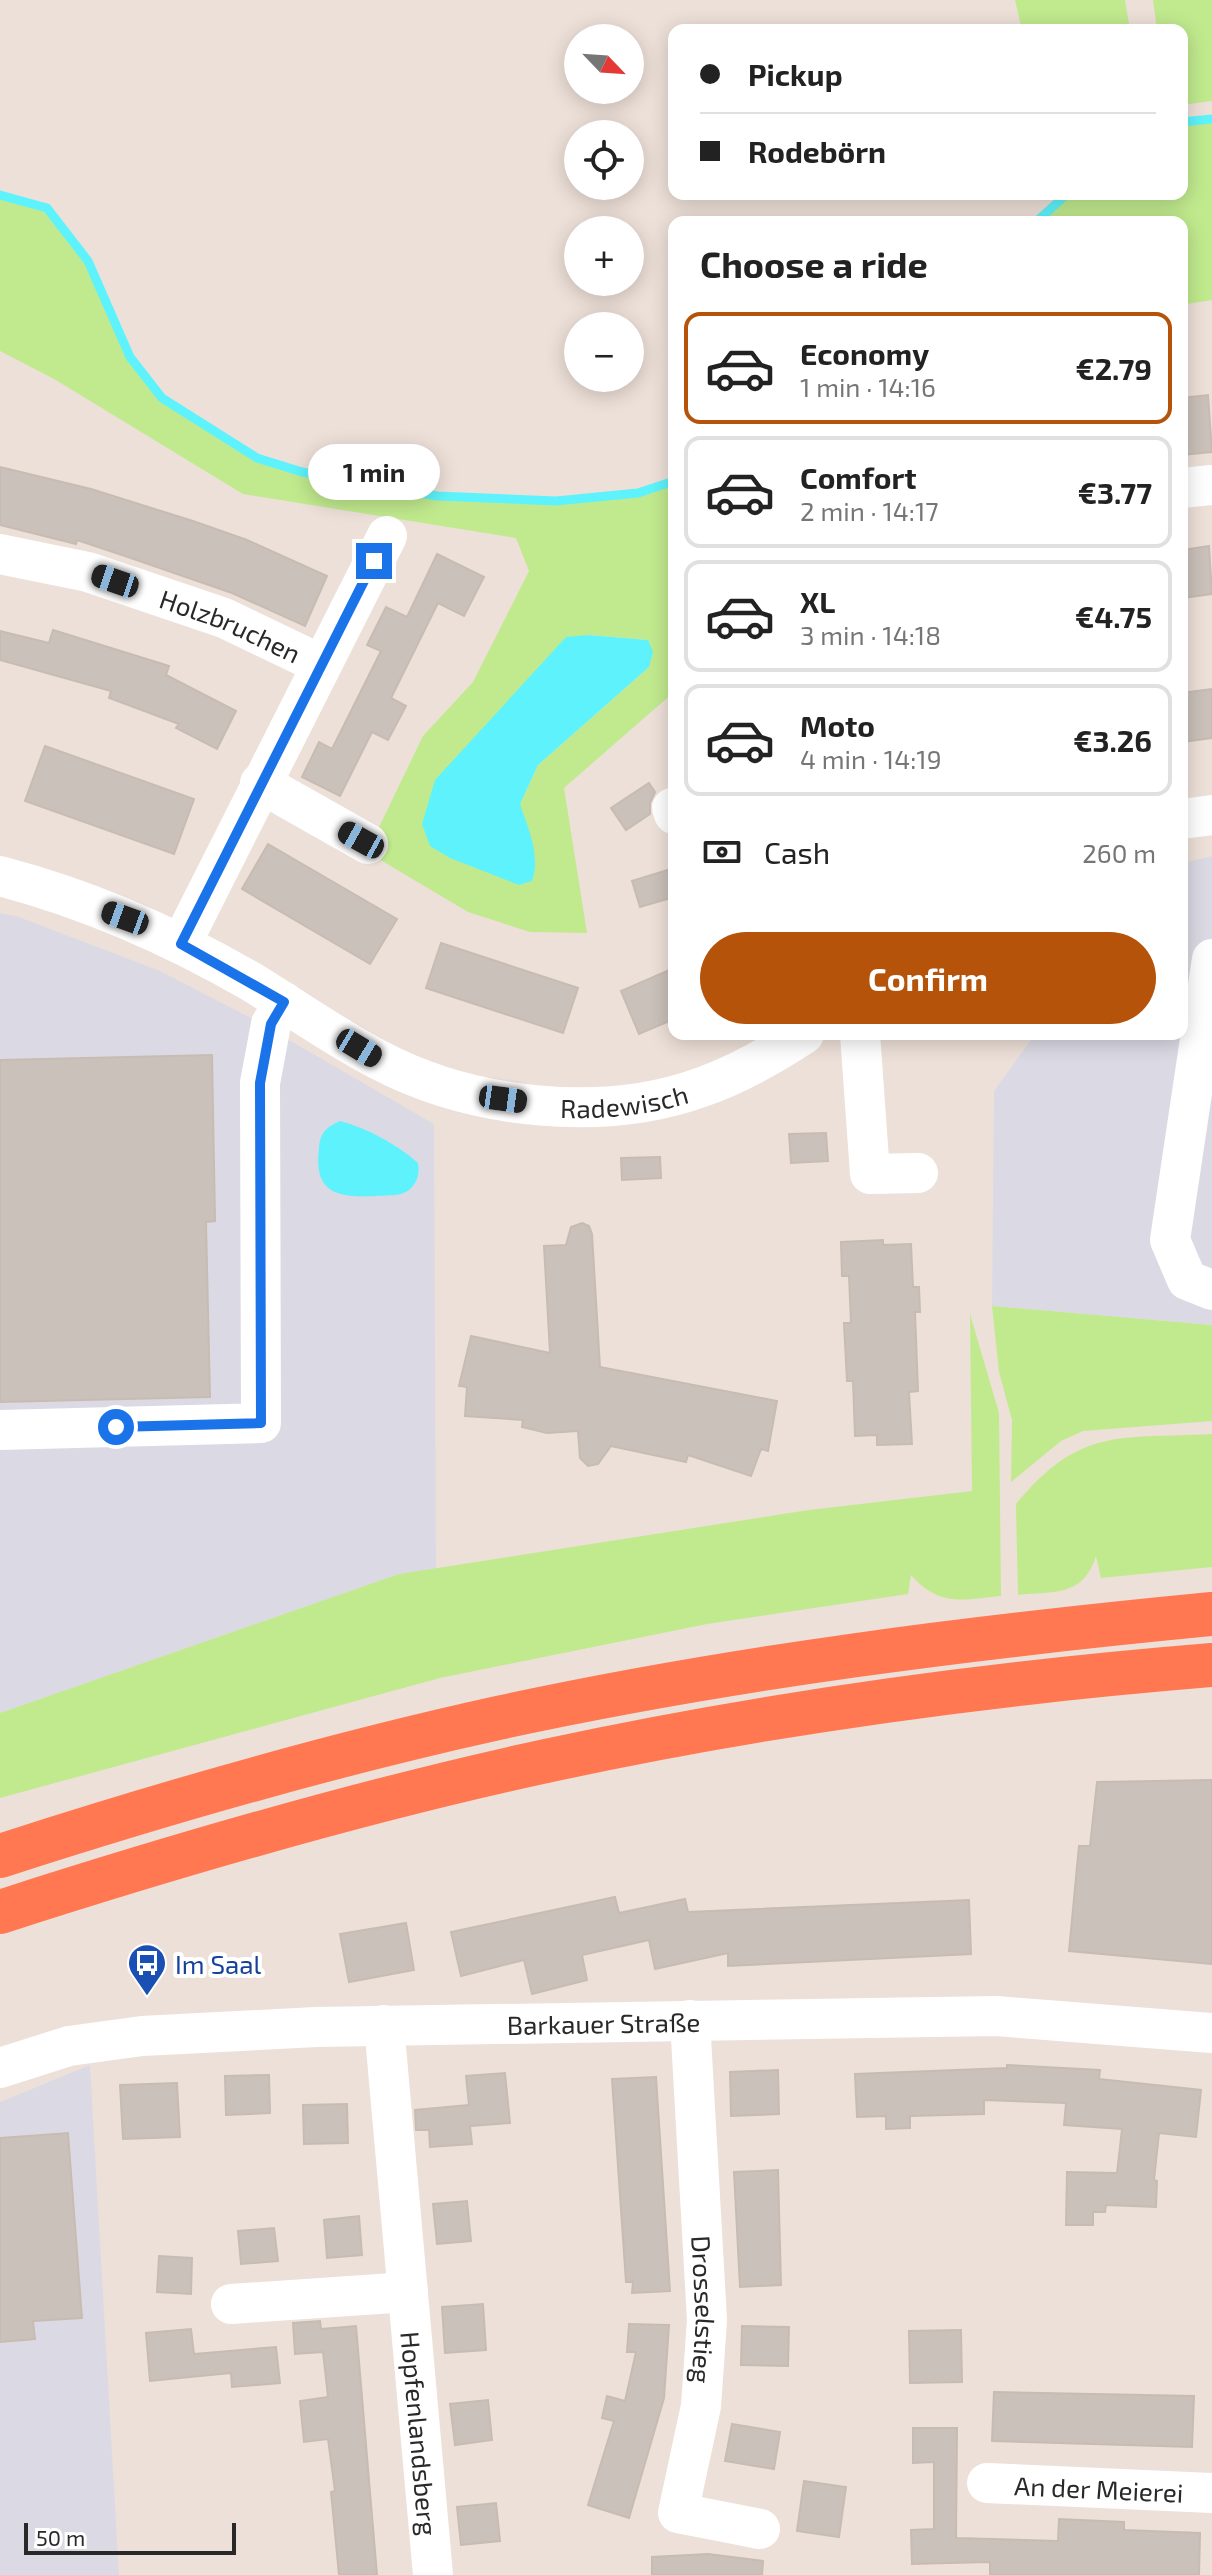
<!DOCTYPE html>
<html lang="en">
<head>
<meta charset="utf-8">
<style>
	body { margin:0; font-family:"Exo 2",sans-serif; background:#f2f2f2; color:#222; height:100vh; display:flex; flex-direction:column; font-size:30px; white-space:nowrap }
	* { box-sizing:border-box; margin:0 }
	p { font-size:26px; color:#767676 }
	.icon { flex:none; width:44px; height:44px; fill:none; stroke:currentColor; stroke-width:2; stroke-linecap:round; stroke-linejoin:round }
	.map { position:relative; flex:1; overflow:hidden }
	.panel { position:absolute; left:668px; top:216px; width:520px; height:824px; display:flex; flex-direction:column; background:#fff; border-radius:16px; box-shadow:0 4px 20px #0003 }
	.panel>* { flex:none }
	.banner { position:absolute; left:668px; top:24px; width:520px; height:176px; border-radius:16px; box-shadow:0 4px 20px #0003; display:grid; align-content:center; height:176px; padding:0 32px; background:#fff }
	.needle { width:52px; rotate:115deg }
	.buttons { position:absolute; left:564px; top:24px; display:grid; gap:16px }
	.buttons a { display:grid; place-items:center; width:80px; height:80px; border-radius:50%; background:#fff; box-shadow:0 4px 20px #0003; font-size:40px }
	.scale { position:absolute; left:24px; bottom:20px; width:212px; box-sizing:border-box; padding-left:8px; border:4px solid #292929; border-top:0; font-size:22px; line-height:28px; white-space:nowrap; color:#292929; -webkit-text-stroke:6px #fff; paint-order:stroke }
	.end { position:absolute; width:36px; height:36px; margin:-18px; border:10px solid #1a73e8; background:#fff; box-shadow:0 0 0 4px #fff }
	.from { border-radius:50% }
	.bubble { position:absolute; height:56px; border-radius:28px; background:#fff; box-shadow:0 4px 20px #0003; font-size:26px; font-weight:700; line-height:56px; text-align:center }
	.car { position:absolute; width:24px; height:48px; margin:-24px -12px; border-radius:10px; box-shadow:0 0 6px 2px #0007; background:linear-gradient(#222 24%,#8ab4d8 0 40%,#222 0 76%,#8ab4d8 0 86%,#222 0) }
	.banner b { display:flex; align-items:center; gap:28px; height:76px; font-size:30px }
	.banner b+b { border-top:2px solid #e0e0e0 }
	.banner i { width:20px; height:20px; background:#222 }
	ul { padding:0; list-style:none }
	li { display:flex; align-items:center; gap:24px; height:112px; margin:0 16px 12px; padding:0 16px; border:4px solid #e0e0e0; border-radius:16px }
	li div { flex:1 }
	li b { display:block; font-size:30px }
	li em { font-style:normal; font-weight:700 }
	li.on { border-color:#b45309 }
	li>.icon { width:72px; height:72px; stroke-width:1.5 }
	h2 { padding:0 32px; font-size:36px; line-height:96px }
	.pay { display:flex; align-items:center; gap:20px; height:88px; padding:0 32px; font-size:30px }
	.pay p { margin-inline-start:auto }
	.primary-button { display:flex; gap:16px; margin-top:auto; padding:16px 32px }
	.primary-button a { flex:1; height:92px; border-radius:48px; background:#b45309; color:#fff; font-size:32px; font-weight:700; line-height:92px; text-align:center }
	.map>svg:first-child { display:block }
	.industrial { fill:#dbdae4 }
	.green { fill:#c1ea8e; fill-rule:evenodd }
	.water { fill:#5ef3fc }
	.lines { fill:none; stroke-linecap:round; stroke-linejoin:round }
	.stream { stroke:#5ef3fc; stroke-width:9 }
	.building { fill:#cbc1bb; stroke:#c8bcb2; stroke-width:2 }
	.minor { stroke:#fff; stroke-width:40 }
	.highway { stroke:#ff7851; stroke-width:44 }
	.route { stroke:#1a73e8; stroke-width:10 }
	.labels { text-anchor:middle; dominant-baseline:central; stroke-width:8; stroke-linejoin:round; paint-order:stroke }
	.street-label { font-size:26px; fill:#292929; stroke:#fff }
	.transit-label { font-size:26px; fill:#164399; stroke:#fff; text-anchor:start }
</style>
</head>
<body>
<div class="map">
<svg width="1212" height="2575" viewBox="0 0 1212 2575">
	<rect width="100%" height="100%" fill="#ede0d8"/>
	<g class="industrial">
		<path d="M 1212,856 L 1212,1325 L 992,1306 L 994,1091 L 1035,1034 L 1182,1034 L 1182,863 Z"/>
		<path d="M 0,913 L 19,917 L 160,971 L 251,1018 L 434,1124 L 436,1569 L 399,1574 L 0,1713 Z"/>
		<path d="M 90,2065 L 119,2575 L 0,2575 L 0,2102 Z"/>
	</g>
	<g class="green">
		<path d="M 1015,0 L 1125,0 L 1130,30 L 1022,30 Z"/>
		<path d="M 1153,0 L 1212,0 L 1212,101 L 1182,105 L 1182,30 L 1157,30 Z"/>
		<path d="M 1212,119 L 1212,300 L 1182,305 L 1182,222 L 1036,222 L 1067,194 L 1182,194 L 1182,122 Z"/>
		<path d="M 0,195 L 47,208 L 88,261 L 130,357 L 162,398 L 257,458 L 302,472 L 437,496 L 556,501 L 638,493 L 674,481 L 674,692 L 564,788 L 587,933 L 530,932 L 468,912 L 367,852 L 423,736 L 473,682 L 529,571 L 516,538 L 243,494 L 54,379 L 0,351 ZM 588,635 L 648,640 L 649,667 L 538,765 L 520,804 Z"/>
		<path d="M 992,1306 L 1212,1325 L 1212,1421 L 1083,1431 L 1061,1441 L 1011,1482 L 1012,1420 L 999,1372 Z"/>
		<path d="M 970,1314 L 999,1413 L 1001,1596 C 962,1600 939,1607 911,1575 L 908,1594 L 707,1624 L 440,1678 L 0,1798 L 0,1713 L 399,1574 L 809,1510 L 972,1491 Z"/>
		<path d="M 1212,1434 L 1212,1567 L 1101,1578 L 1096,1556 C 1083,1597 1055,1591 1018,1595 L 1016,1504 C 1081,1426 1119,1439 1212,1434 Z"/>
	</g>
	<g class="water">
		<path d="M 588,635 L 648,640 L 653,652 L 649,667 L 538,765 L 520,804 C 528,828 541,856 532,881 L 519,885 L 450,858 L 430,846 L 422,824 L 435,780 L 566,637 Z"/>
		<path d="M 340,1121 C 367,1128 398,1145 418,1163 C 419,1172 419,1179 412,1187 C 404,1197 389,1195 377,1196 C 338,1198 313,1194 319,1148 C 320,1133 326,1127 340,1121 Z"/>
	</g>
	<g class="lines">
		<g class="stream">
			<path d="M 1182,122 L 1212,119"/>
			<path d="M 0,195 L 47,208 L 88,261 L 130,357 L 162,398 L 257,458 L 302,472 L 437,496 L 556,501 L 638,493 L 674,481"/>
			<path d="M 1036,222 L 1067,194"/>
		</g>
	</g>
	<g class="building">
		<path d="M 1208,395 L 1212,452 L 1182,455 L 1182,398 Z"/>
		<path d="M 0,467 L 91,489 L 193,521 L 247,540 L 327,576 L 305,626 L 232,593 L 125,556 L 77,540 L 76,544 L 0,525 Z"/>
		<path d="M 1209,546 L 1212,594 L 1182,598 L 1182,550 Z"/>
		<path d="M 437,554 L 484,577 L 464,616 L 438,603 L 391,698 L 406,706 L 388,740 L 372,732 L 340,796 L 302,777 L 319,742 L 332,749 L 381,651 L 367,645 L 386,607 L 407,617 Z"/>
		<path d="M 53,630 L 169,666 L 166,675 L 236,711 L 217,749 L 176,728 L 179,724 L 109,698 L 111,691 L 0,660 L 0,631 L 49,643 Z"/>
		<path d="M 1212,689 L 1212,738 L 1182,742 L 1182,693 Z"/>
		<path d="M 45,746 L 194,799 L 174,854 L 25,801 Z"/>
		<path d="M 649,783 L 655,792 L 650,803 L 650,814 L 626,830 L 611,808 Z"/>
		<path d="M 268,844 L 397,919 L 370,964 L 242,889 Z"/>
		<path d="M 674,868 L 674,897 L 640,907 L 632,881 Z"/>
		<path d="M 441,943 L 578,988 L 563,1033 L 426,988 Z"/>
		<path d="M 674,968 L 674,1019 L 639,1034 L 621,991 Z"/>
		<path d="M 212,1055 L 215,1221 L 206,1222 L 210,1397 L 0,1402 L 0,1060 Z"/>
		<path d="M 826,1133 L 828,1161 L 791,1163 L 789,1134 Z"/>
		<path d="M 660,1157 L 661,1178 L 622,1180 L 621,1158 Z"/>
		<path d="M 582,1223 L 589,1226 L 592,1234 L 600,1367 L 777,1401 L 768,1451 L 761,1449 L 751,1476 L 688,1455 L 686,1462 L 611,1446 L 598,1464 L 588,1466 L 580,1458 L 578,1431 L 547,1433 L 522,1427 L 523,1420 L 465,1416 L 467,1387 L 459,1386 L 471,1336 L 550,1353 L 544,1246 L 566,1245 L 571,1227 Z"/>
		<path d="M 883,1240 L 883,1245 L 911,1244 L 913,1287 L 919,1287 L 920,1312 L 915,1312 L 918,1391 L 909,1392 L 912,1444 L 877,1445 L 877,1435 L 855,1436 L 853,1381 L 847,1381 L 844,1323 L 851,1323 L 849,1276 L 842,1276 L 841,1242 Z"/>
		<path d="M 1212,1780 L 1212,1964 L 1069,1951 L 1079,1846 L 1090,1846 L 1097,1782 Z"/>
		<path d="M 615,1897 L 619,1913 L 685,1899 L 688,1912 L 969,1900 L 971,1954 L 728,1966 L 728,1953 L 655,1969 L 649,1940 L 582,1955 L 587,1980 L 532,1994 L 524,1960 L 461,1976 L 451,1932 Z"/>
		<path d="M 406,1923 L 414,1970 L 349,1982 L 340,1934 Z"/>
		<path d="M 1007,2065 L 1100,2070 L 1099,2079 L 1201,2090 L 1196,2137 L 1159,2133 L 1154,2180 L 1157,2181 L 1156,2207 L 1106,2205 L 1105,2212 L 1093,2212 L 1093,2225 L 1066,2225 L 1067,2172 L 1117,2173 L 1122,2129 L 1064,2125 L 1066,2103 L 984,2100 L 984,2114 L 910,2116 L 910,2128 L 886,2129 L 886,2116 L 857,2117 L 855,2074 L 1007,2068 Z"/>
		<path d="M 778,2070 L 779,2114 L 731,2116 L 730,2072 Z"/>
		<path d="M 505,2073 L 510,2123 L 470,2126 L 472,2144 L 430,2147 L 429,2130 L 416,2130 L 415,2110 L 469,2105 L 466,2076 Z"/>
		<path d="M 269,2075 L 270,2113 L 226,2115 L 225,2076 Z"/>
		<path d="M 656,2077 L 670,2291 L 632,2293 L 633,2282 L 626,2282 L 612,2079 Z"/>
		<path d="M 177,2083 L 180,2137 L 123,2139 L 120,2085 Z"/>
		<path d="M 347,2104 L 348,2143 L 304,2144 L 303,2105 Z"/>
		<path d="M 68,2133 L 82,2318 L 33,2321 L 35,2339 L 0,2342 L 0,2138 Z"/>
		<path d="M 778,2170 L 781,2285 L 740,2287 L 734,2172 Z"/>
		<path d="M 467,2201 L 471,2241 L 437,2244 L 433,2204 Z"/>
		<path d="M 359,2216 L 362,2255 L 327,2258 L 324,2220 Z"/>
		<path d="M 274,2228 L 278,2261 L 241,2264 L 238,2231 Z"/>
		<path d="M 159,2256 L 192,2258 L 191,2294 L 157,2292 Z"/>
		<path d="M 483,2304 L 486,2350 L 445,2353 L 442,2307 Z"/>
		<path d="M 320,2321 L 321,2329 L 356,2326 L 377,2575 L 339,2575 L 331,2492 L 335,2491 L 328,2439 L 304,2442 L 300,2401 L 328,2397 L 323,2352 L 295,2354 L 293,2323 Z"/>
		<path d="M 629,2324 L 669,2325 L 664,2398 L 629,2518 L 588,2505 L 614,2421 L 602,2418 L 607,2396 L 625,2401 L 636,2352 L 627,2352 Z"/>
		<path d="M 742,2326 L 789,2327 L 788,2366 L 741,2365 Z"/>
		<path d="M 191,2329 L 194,2354 L 276,2347 L 280,2383 L 232,2387 L 231,2373 L 150,2381 L 146,2333 Z"/>
		<path d="M 961,2330 L 962,2382 L 910,2383 L 909,2331 Z"/>
		<path d="M 994,2392 L 1194,2396 L 1192,2447 L 992,2441 Z"/>
		<path d="M 488,2400 L 492,2440 L 455,2445 L 450,2404 Z"/>
		<path d="M 732,2424 L 780,2432 L 774,2469 L 725,2461 Z"/>
		<path d="M 913,2428 L 957,2428 L 956,2538 L 1058,2541 L 1059,2519 L 1124,2522 L 1124,2530 L 1200,2533 L 1199,2575 L 990,2575 L 990,2562 L 912,2564 L 911,2530 L 934,2529 L 934,2462 L 913,2463 Z"/>
		<path d="M 804,2481 L 846,2487 L 839,2537 L 797,2531 Z"/>
		<path d="M 496,2503 L 500,2541 L 461,2545 L 457,2507 Z"/>
		<path d="M 708,2554 L 763,2561 L 762,2575 L 652,2575 L 652,2557 Z"/>
	</g>
	<g class="lines">
		<g class="minor">
			<path d="M 1182,488 L 1212,485"/>
			<path id="s1" d="M 0,554 L 88,572 L 224,618 L 320,664"/>
			<path d="M 260,783 L 368,844"/>
			<path d="M 672,808 L 674,814"/>
			<path d="M 1182,819 L 1212,815"/>
			<path id="s2" d="M 0,876 C 88,899 172,936 250,981 C 293,1007 334,1037 379,1060 C 472,1109 603,1123 702,1087 C 739,1074 772,1055 804,1034"/>
			<path d="M 181,944 L 387,536"/>
			<path d="M 1212,959 L 1170,1240 L 1187,1280 L 1212,1290"/>
			<path d="M 860,1034 L 870,1174 L 918,1173"/>
			<path d="M 0,1430 L 261,1423 L 260,1083 L 271,1024 L 284,1002"/>
			<path id="s3" d="M 690,2020 L 707,2320 L 701,2406 L 678,2513 L 760,2529"/>
			<path id="s4" d="M 384,2025 L 433,2575"/>
			<path id="s5" d="M 0,2068 L 69,2046 L 142,2036 L 316,2027 L 996,2016 L 1212,2033"/>
			<path d="M 231,2304 L 408,2292"/>
			<path id="s6" d="M 987,2483 L 1212,2493"/>
		</g>
		<g class="highway">
			<path d="M 0,1856 C 164,1803 330,1755 498,1718 C 733,1667 973,1637 1212,1614"/>
			<path d="M 0,1912 C 180,1854 361,1801 546,1761 C 763,1714 991,1683 1212,1665"/>
		</g>
	</g>
	<g class="lines">
		<path class="route" d="M 116,1427 L 261,1423 L 260,1083 L 271,1024 L 284,1002 L 181,944 L 374,561"/>
	</g>
	<defs>
		<g id="bus-pin" transform="scale(2)"><path d="M0 17L-7.5 6A9.5 9.5 0 1 1 7.5 6Z" fill="#1a4fb4" stroke="#fff"/><path d="M-5-6H5V4H4V6H2V4H-2V6H-4V4H-5ZM-3.5-4V0h7V-4ZM-3.5 1.2v1.5H-2V1.2ZM2 1.2v1.5H3.5V1.2Z" fill="#fff"/></g>
	</defs>
	<g fill-rule="evenodd">
		<use href="#bus-pin" x="147" y="1963"/>
	</g>
	<g class="labels">
		<g class="street-label">
			<text stroke="none"><textPath href="#s1" startOffset="242">Holzbruchen</textPath></text>
			<text stroke="none"><textPath href="#s2" startOffset="676">Radewisch</textPath></text>
			<text stroke="none"><textPath href="#s5" startOffset="608">Barkauer Straße</textPath></text>
			<text stroke="none"><textPath href="#s3" startOffset="290">Drosselstieg</textPath></text>
			<text stroke="none"><textPath href="#s4" startOffset="410">Hopfenlandsberg</textPath></text>
			<text stroke="none"><textPath href="#s6" startOffset="112">An der Meierei</textPath></text>
		</g>
		<g class="transit-label">
			<text x="175" y="1963">Im Saal</text>
		</g>
	</g>
</svg>
<div class="buttons">
<a><svg class="needle" viewBox="-14 -14 28 28"><path d="M0-13l5 13h-10z" fill="#e53935"/><path d="M0 13l5-13h-10z" fill="#767676"/></svg></a>
<a><svg class="icon" aria-label="locate" viewBox="0 0 24 24"><circle cx="12" cy="12" r="6"/><path d="M12 2v4M12 18v4M2 12h4M18 12h4"/></svg></a>
<a>+</a>
<a>−</a>
</div>
<div class="scale">50 m</div>
<i class="end from" style="left:116px;top:1427px"></i>
<i class="end" style="left:374px;top:561px"></i>
<div class="bubble" style="left:308px;top:444px;width:132px">1 min</div>
<i class="car" style="left:115px;top:581px;rotate:289deg"></i>
<i class="car" style="left:361px;top:840px;rotate:299deg"></i>
<i class="car" style="left:125px;top:918px;rotate:290deg"></i>
<i class="car" style="left:359px;top:1048px;rotate:121deg"></i>
<i class="car" style="left:503px;top:1099px;rotate:98deg"></i>
<div class="banner">
<b><i class="from"></i>Pickup</b>
<b><i></i>Rodebörn</b>
</div>
<section class="panel">
<h2>Choose a ride</h2>
<ul>
<li class="on"><svg class="icon" aria-label="car" viewBox="0 0 24 24"><path d="M5 17H2v-5l4-1 3-4h7l3 4 3 1v5h-3M9 17h6M6 11h13"/><circle cx="7" cy="17" r="2"/><circle cx="17" cy="17" r="2"/></svg><div><b>Economy</b><p>1 min · 14:16</p></div><em>€2.79</em></li>
<li><svg class="icon" aria-label="car" viewBox="0 0 24 24"><path d="M5 17H2v-5l4-1 3-4h7l3 4 3 1v5h-3M9 17h6M6 11h13"/><circle cx="7" cy="17" r="2"/><circle cx="17" cy="17" r="2"/></svg><div><b>Comfort</b><p>2 min · 14:17</p></div><em>€3.77</em></li>
<li><svg class="icon" aria-label="car" viewBox="0 0 24 24"><path d="M5 17H2v-5l4-1 3-4h7l3 4 3 1v5h-3M9 17h6M6 11h13"/><circle cx="7" cy="17" r="2"/><circle cx="17" cy="17" r="2"/></svg><div><b>XL</b><p>3 min · 14:18</p></div><em>€4.75</em></li>
<li><svg class="icon" aria-label="car" viewBox="0 0 24 24"><path d="M5 17H2v-5l4-1 3-4h7l3 4 3 1v5h-3M9 17h6M6 11h13"/><circle cx="7" cy="17" r="2"/><circle cx="17" cy="17" r="2"/></svg><div><b>Moto</b><p>4 min · 14:19</p></div><em>€3.26</em></li>
</ul>
<div class="pay"><svg class="icon" aria-label="cash" viewBox="0 0 24 24"><path d="M3 7h18v10H3z"/><circle cx="12" cy="12" r="2"/></svg>Cash<p>260 m</p></div>
<div class="primary-button"><a>Confirm</a></div>
</section>
</div>
</body>
</html>
